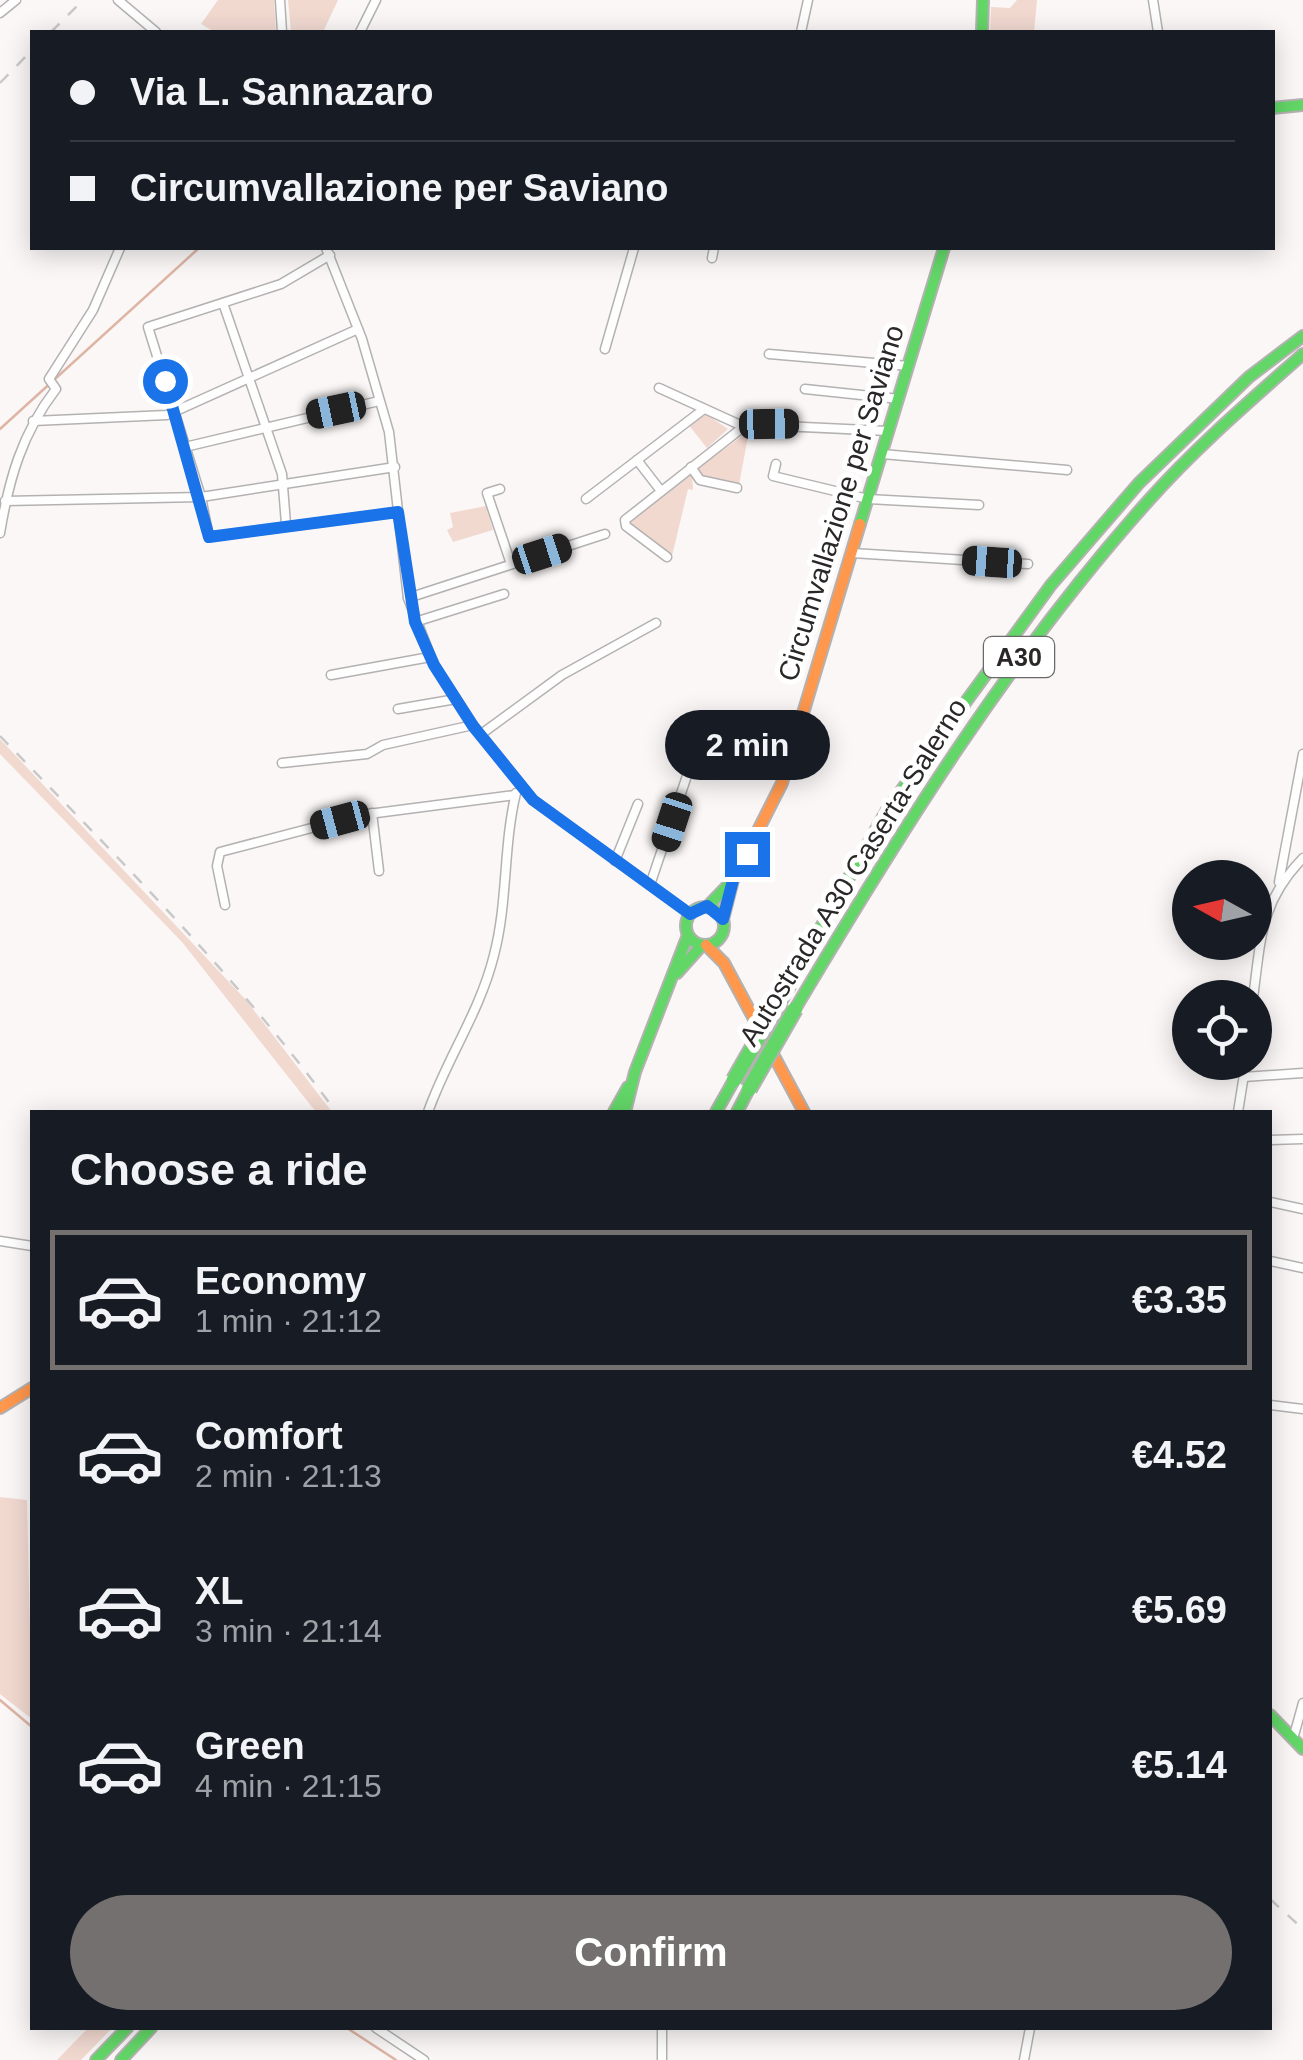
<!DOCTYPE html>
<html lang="en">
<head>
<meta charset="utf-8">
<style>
	body { margin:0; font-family:Arial,sans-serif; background:#242831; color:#f1f3f6; height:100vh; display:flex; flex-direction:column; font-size:38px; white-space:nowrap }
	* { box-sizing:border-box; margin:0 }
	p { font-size:32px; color:#9ea1a6 }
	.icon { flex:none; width:55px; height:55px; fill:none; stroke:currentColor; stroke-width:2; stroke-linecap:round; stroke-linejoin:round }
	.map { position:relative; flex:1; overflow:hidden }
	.drawer { position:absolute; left:30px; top:1110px; width:1242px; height:920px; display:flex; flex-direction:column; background:#171b24; border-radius:0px; box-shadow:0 5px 25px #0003 }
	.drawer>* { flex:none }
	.top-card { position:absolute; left:30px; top:30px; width:1245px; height:220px; border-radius:0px; box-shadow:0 5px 25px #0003; display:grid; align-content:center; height:220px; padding:0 40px; background:#171b24 }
	.needle { width:65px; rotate:278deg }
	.buttons { position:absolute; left:1172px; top:860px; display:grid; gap:20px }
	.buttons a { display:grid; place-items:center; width:100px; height:100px; border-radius:50%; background:#171b24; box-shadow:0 5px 25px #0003; font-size:50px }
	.end { position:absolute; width:45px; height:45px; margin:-22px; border:12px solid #1a73e8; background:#fff; box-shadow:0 0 0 5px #fff }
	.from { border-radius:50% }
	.bubble { position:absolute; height:70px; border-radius:35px; background:#171b24; box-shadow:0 5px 25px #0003; font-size:32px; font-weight:700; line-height:70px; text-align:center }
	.car { position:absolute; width:30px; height:60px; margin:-30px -15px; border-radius:12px; box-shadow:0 0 8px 2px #0007; background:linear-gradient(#222 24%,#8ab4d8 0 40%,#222 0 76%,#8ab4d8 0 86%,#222 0) }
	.top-card b { display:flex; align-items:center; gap:35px; height:95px; font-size:38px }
	.top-card b+b { border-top:2px solid #363941 }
	.top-card i { width:25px; height:25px; background:#f1f3f6 }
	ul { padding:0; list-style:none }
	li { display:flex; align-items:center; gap:30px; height:140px; margin:0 20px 15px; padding:0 20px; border:5px solid transparent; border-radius:0px }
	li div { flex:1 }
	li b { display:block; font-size:38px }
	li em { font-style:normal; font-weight:700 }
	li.on { border-color:#73706f }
	li>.icon { width:90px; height:90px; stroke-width:1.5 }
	h2 { padding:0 40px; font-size:45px; line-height:120px }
	.button { display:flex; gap:20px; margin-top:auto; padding:20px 40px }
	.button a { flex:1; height:115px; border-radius:60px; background:#73706f; color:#fff; font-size:40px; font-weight:700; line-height:115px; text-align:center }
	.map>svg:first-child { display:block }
	.green { fill:#f1d9d0 }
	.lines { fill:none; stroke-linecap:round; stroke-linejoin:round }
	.stream { stroke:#deb5a5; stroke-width:2.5 }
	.street-casing { stroke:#b4b1b1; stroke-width:11 }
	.fast-casing { stroke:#b4b1b1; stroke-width:14 }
	.slow-casing { stroke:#b4b1b1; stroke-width:14 }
	.street { stroke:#fefefe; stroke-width:8 }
	.fast { stroke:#63d668; stroke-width:10 }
	.slow { stroke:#ff974d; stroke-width:10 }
	.rail { stroke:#cac9c9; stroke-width:2.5; stroke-dasharray:12 12; stroke-linecap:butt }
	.fast-bridge-casing { stroke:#b4b1b1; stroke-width:18; stroke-linecap:butt }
	.fast-bridge { stroke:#63d668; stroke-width:14 }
	.route { stroke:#1a73e8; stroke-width:12 }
	.labels { text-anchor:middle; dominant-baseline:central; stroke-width:10; stroke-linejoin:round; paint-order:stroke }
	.shield { fill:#fff; stroke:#6a6868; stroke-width:2.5 }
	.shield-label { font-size:25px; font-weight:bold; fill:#2a2727 }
	.street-label { font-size:28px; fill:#2a2727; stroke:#fff }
</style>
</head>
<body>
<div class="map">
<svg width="1303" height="2060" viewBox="0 0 1303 2060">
	<rect width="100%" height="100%" fill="#faf7f6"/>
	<g class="green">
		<path d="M 218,0 L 274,0 L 276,32 L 215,32 L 201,24 Z"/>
		<path d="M 288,0 L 338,0 L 323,32 L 291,32 Z"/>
		<path d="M 1017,0 L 1037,0 L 1034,32 L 990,32 L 991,7 L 1010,8 Z"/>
		<path d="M 706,414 L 728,429 L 707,448 L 688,424 Z"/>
		<path d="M 749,431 L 739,485 L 703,477 L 698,468 Z"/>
		<path d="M 692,473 L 693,490 L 688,489 L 672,556 L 628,521 Z"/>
		<path d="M 486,506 L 493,530 L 453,542 L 447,530 L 453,527 L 450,513 Z"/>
		<path d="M 0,739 L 246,1000 L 332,1112 L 317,1112 L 312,1107 L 182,942 L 0,754 Z"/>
		<path d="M 0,1497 L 27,1500 L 32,1719 L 0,1694 Z"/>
		<path d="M 88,2028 L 112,2028 L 81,2060 L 57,2060 Z"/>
	</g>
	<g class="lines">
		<g class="stream">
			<path d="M 0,429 L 199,248"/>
			<path d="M 0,1700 L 32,1727"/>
			<path d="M 347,2028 L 396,2060"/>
		</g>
		<g class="street-casing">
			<g id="street">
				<path d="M 118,0 L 156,32"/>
				<path d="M 280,0 L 282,32"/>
				<path d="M 1153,0 L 1158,32"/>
				<path d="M 0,13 L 16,0"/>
				<path d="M 360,32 L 376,0"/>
				<path d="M 801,32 L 808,0"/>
				<path d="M 326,248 L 362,339 L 389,432 L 408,598 L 434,665 L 473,725 L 533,800 L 690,914"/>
				<path d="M 330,255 L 281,284 L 148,327 L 201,497 L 209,537 L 398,512"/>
				<path d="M 712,258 L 714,248"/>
				<path d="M 223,303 L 282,474 L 286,524"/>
				<path d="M 605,349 L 634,248"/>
				<path d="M 769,354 L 909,366"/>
				<path d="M 659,388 L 738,424 L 888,431"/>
				<path d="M 805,389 L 899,399"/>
				<path d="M 33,421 L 167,415 L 358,329"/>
				<path d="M 185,447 L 379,401"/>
				<path d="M 882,454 L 1067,470"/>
				<path d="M 637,460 L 661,491"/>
				<path d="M 776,464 L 773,476 L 868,499 L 979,505"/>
				<path d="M 691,467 L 700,480 L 737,488"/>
				<path d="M 500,489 L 487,493 L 511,564"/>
				<path d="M 586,499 L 704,409"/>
				<path d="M 5,501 L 201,497 L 395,467"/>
				<path d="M 0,533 C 9,479 22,433 56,389 L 49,379 L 93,310 L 120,248"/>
				<path d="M 852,553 L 1028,564"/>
				<path d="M 667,557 L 626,526 L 625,520 L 747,424"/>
				<path d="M 408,598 L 605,534"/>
				<path d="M 415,622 L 504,594"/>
				<path d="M 331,675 L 430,657"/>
				<path d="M 398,709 L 456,699"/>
				<path d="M 480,735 L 562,675 L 656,623"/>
				<path d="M 282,763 L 367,754 L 383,745 L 473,725"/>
				<path d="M 372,813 L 379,871"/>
				<path d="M 615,861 L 638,804"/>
				<path d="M 1279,882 L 1303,754"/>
				<path d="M 650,885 L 693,758"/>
				<path d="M 225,905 L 217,866 L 220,852 L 361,815 L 515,795"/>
				<path d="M 1253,998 C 1261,939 1260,902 1303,858"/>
				<path d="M 1244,1077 L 1303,1073"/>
				<path d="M 428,1112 C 447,1058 480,1012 494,955 C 508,902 503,846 516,793"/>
				<path d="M 1238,1112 L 1246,1062"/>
				<path d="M 1270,1140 L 1303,1139"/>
				<path d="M 1270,1202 L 1303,1209"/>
				<path d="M 0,1241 L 32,1246"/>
				<path d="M 1270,1261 L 1303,1268"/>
				<path d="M 1270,1405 L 1303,1409"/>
				<path d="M 1293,1739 L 1303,1703"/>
				<path d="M 376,2028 L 424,2060"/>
				<path d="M 662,2028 L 662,2060"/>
				<path d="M 1024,2060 L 1030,2028"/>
			</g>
		</g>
		<g class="fast-casing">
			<g id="fast">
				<path d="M 982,32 L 983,0"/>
				<path d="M 1272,108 L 1303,105"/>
				<path d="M 860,524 L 944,248"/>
				<circle cx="705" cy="926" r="19"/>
				<path d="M 707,907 L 732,881"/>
				<path d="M 677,973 L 702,945"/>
				<path d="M 789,984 L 887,810 L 1051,585 L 1139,483 L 1249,377 L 1303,336"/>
				<path d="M 795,1009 C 901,831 1010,655 1149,500 C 1196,447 1250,401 1303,354"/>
				<path d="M 614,1112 L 628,1087"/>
				<path d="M 625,1112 L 635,1072 L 688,935"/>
				<path d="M 716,1112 L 734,1080"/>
				<path d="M 737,1112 L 749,1089"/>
				<path d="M 1270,1715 L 1303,1749"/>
				<path d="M 96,2060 L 127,2028"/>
				<path d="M 121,2060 L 151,2028"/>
			</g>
		</g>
		<g class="slow-casing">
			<g id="slow">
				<path d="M 723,919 L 733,880 L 782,783 L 860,524"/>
				<path d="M 706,945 L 724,963 L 804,1112"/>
				<path d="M 0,1408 L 32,1388"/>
			</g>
		</g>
		<use href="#street" class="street"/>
		<use href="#fast" class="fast"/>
		<use href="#slow" class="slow"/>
		<g class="rail">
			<path d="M 51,32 L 83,0"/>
			<path d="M 0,83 L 32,50"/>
			<path d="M 0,736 C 117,857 237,976 336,1112"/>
			<path d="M 1270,1899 L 1303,1929"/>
		</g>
		<g class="fast-bridge-casing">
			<g id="fast-bridge">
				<path d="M 734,1080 L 789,984"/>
				<path d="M 749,1089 L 795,1009"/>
			</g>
		</g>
		<use href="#fast-bridge" class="fast-bridge"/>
	</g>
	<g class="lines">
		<path class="route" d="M 165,381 L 209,537 L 398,512 L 415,622 L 434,665 L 473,726 L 533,800 L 690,914 L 707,906 L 723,919 L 733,880 L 747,854"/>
	</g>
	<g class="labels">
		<rect class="shield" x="984" y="637" width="70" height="40" rx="8"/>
		<g class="shield-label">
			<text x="1019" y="657">A30</text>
		</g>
		<g class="street-label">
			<text transform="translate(841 503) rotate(-73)">Circumvallazione per Saviano</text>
			<text transform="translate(853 872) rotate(-58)">Autostrada A30 Caserta-Salerno</text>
		</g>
	</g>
</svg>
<div class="buttons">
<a><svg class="needle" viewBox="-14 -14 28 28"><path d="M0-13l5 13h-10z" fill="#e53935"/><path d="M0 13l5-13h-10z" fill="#9ea1a6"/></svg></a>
<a><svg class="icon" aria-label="locate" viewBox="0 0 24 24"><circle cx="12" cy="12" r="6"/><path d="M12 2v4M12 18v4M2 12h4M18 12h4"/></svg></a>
</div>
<i class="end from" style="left:165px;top:381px"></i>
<i class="end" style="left:747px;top:854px"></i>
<div class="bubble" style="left:665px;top:710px;width:165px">2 min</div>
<i class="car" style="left:336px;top:410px;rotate:258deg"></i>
<i class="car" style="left:769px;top:424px;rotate:89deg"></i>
<i class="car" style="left:542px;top:554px;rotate:72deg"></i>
<i class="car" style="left:992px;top:562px;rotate:274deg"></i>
<i class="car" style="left:340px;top:820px;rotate:255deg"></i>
<i class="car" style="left:672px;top:822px;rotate:198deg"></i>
<div class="top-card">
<b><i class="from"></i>Via L. Sannazaro</b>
<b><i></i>Circumvallazione per Saviano</b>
</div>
<section class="drawer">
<h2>Choose a ride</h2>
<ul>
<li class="on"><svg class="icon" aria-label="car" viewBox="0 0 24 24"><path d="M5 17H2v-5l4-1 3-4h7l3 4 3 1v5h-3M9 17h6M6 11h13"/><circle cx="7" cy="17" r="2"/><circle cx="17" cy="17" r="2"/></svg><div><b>Economy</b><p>1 min · 21:12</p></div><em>€3.35</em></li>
<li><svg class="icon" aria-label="car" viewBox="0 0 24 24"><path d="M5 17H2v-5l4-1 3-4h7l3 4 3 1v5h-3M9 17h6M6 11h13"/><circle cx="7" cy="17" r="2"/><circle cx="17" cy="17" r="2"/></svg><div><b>Comfort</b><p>2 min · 21:13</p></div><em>€4.52</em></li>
<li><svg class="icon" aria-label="car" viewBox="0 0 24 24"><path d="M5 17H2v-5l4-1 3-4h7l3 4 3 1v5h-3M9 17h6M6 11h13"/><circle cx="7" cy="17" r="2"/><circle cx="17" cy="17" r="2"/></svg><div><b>XL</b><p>3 min · 21:14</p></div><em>€5.69</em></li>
<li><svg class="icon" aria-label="car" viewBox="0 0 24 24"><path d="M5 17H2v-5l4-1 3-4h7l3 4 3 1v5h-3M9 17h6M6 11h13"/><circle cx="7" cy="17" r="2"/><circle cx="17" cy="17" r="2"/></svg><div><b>Green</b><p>4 min · 21:15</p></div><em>€5.14</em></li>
</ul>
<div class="button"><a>Confirm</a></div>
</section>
</div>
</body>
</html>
